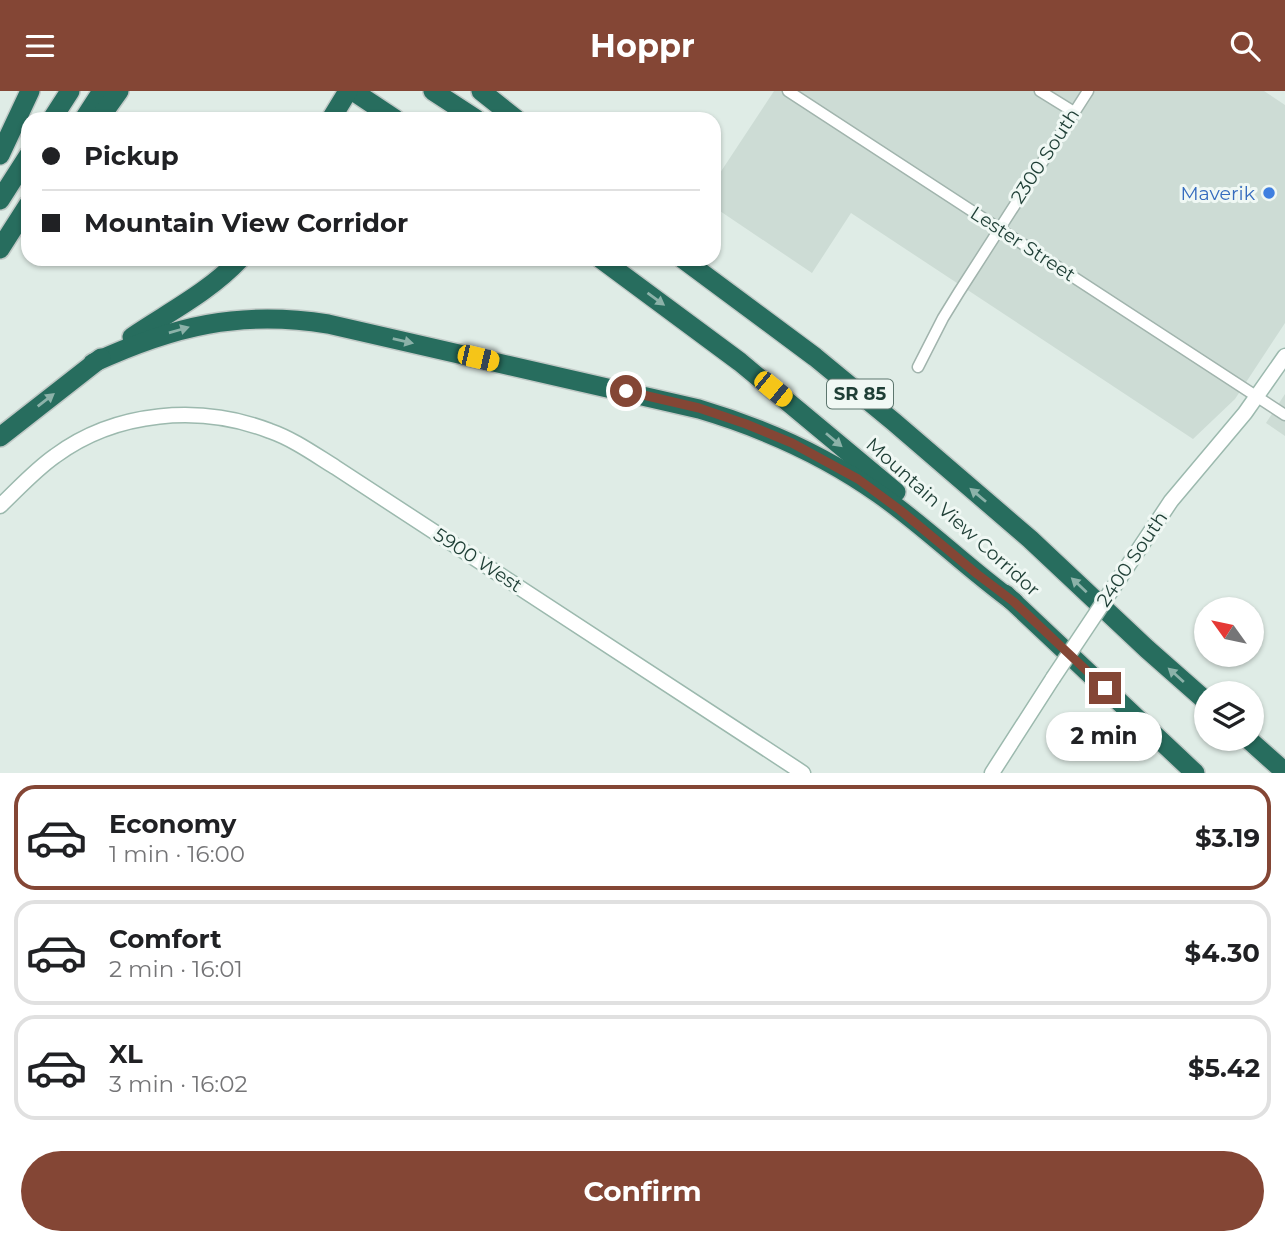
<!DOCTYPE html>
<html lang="en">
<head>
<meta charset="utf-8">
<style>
	body { margin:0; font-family:Montserrat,sans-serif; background:#f2f2f2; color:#202124; height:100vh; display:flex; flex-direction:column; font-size:26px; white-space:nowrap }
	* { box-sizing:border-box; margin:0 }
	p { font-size:23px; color:#757577 }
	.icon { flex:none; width:38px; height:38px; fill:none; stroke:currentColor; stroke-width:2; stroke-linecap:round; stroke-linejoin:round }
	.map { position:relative; height:682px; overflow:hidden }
	.details { display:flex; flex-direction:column; background:#fff; flex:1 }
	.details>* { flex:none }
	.banner { position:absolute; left:21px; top:21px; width:700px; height:154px; border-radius:21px; box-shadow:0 2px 5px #0004; display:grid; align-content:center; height:154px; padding:0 21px; background:#fff }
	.needle { width:46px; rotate:303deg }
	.fabs { position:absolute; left:1194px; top:506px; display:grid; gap:14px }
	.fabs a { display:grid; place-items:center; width:70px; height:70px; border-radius:50%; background:#fff; box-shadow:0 2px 5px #0004; font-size:35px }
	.end { position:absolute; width:32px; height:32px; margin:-16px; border:9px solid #844635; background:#fff; box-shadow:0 0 0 4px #fff }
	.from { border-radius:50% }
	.bubble { position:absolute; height:49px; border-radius:24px; background:#fff; box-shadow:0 2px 5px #0004; font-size:23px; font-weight:700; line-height:49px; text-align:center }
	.car { position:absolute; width:21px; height:42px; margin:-21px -10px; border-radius:9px; box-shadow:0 0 5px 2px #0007; background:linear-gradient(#f5c518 24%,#345 0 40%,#f5c518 0 76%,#345 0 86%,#f5c518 0) }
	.banner b { display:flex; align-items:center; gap:24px; height:66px; font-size:26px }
	.banner b+b { border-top:2px solid #e0e0e0 }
	.banner i { width:18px; height:18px; background:#202124 }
	ul { padding:12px 0 0; list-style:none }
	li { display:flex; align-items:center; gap:21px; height:105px; margin:0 14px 10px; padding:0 7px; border:4px solid #e0e0e0; border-radius:21px }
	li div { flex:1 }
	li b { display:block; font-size:26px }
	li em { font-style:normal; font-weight:700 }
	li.selected { border-color:#844635 }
	li>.icon { width:63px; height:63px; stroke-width:1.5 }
	.action { display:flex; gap:14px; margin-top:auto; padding:14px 21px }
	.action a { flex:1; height:80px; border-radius:42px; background:#844635; color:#fff; font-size:28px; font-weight:700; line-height:80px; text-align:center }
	header { display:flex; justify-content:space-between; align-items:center; height:91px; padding:0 21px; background:#844635; color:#fff; font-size:32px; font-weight:700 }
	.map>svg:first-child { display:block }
	.built { fill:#cddcd5 }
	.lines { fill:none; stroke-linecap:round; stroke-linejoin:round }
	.street-casing { stroke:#a1b4ad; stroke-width:13 }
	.secondary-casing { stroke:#9cb9ae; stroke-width:17 }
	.highway-casing { stroke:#c0c9c6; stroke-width:22 }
	.street { stroke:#fff; stroke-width:10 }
	.secondary { stroke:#fff; stroke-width:14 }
	.highway { stroke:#276d5e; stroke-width:19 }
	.secondary-bridge-casing { stroke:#9cb9ae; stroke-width:17; stroke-linecap:butt }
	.secondary-bridge { stroke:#fff; stroke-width:14 }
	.oneway { fill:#8cb2a9 }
	.route { stroke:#844635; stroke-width:9 }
	.shop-dot { fill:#3f7fe0; stroke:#f0f8f4; stroke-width:2.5 }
	.labels { text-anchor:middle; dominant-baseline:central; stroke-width:6; stroke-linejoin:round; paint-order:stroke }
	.shield { fill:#f0f8f4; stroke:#5d766e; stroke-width:2 }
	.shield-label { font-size:18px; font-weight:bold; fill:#1e3e35 }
	.street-label { font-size:19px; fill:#1e3e35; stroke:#f0f8f4 }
	.shop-label { font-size:19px; fill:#366cbe; stroke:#f0f8f4; text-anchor:end }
</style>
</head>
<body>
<header><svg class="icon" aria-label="menu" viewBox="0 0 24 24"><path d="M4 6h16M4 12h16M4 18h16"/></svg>Hoppr<svg class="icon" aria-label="search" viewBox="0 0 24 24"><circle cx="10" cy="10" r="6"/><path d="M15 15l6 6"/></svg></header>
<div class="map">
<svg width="1285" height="682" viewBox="0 0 1285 682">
	<rect width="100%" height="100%" fill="#dfece6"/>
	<g class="built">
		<path d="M 774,0 L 1264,0 L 1285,14 L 1285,232 L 1235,308 L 1193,348 L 851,122 L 812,182 L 714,116 L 714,91 Z"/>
		<path d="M 1285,303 L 1285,345 L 1266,332 Z"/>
	</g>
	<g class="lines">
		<g class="street-casing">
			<g id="street">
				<path d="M 788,0 L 1285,324"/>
				<path d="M 1040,0 L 1074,21"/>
				<path d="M 918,276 L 943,227 L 959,201 L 1088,0"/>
			</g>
		</g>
		<g class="secondary-casing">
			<g id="secondary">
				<path d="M 0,415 C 18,398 35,379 55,365 C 116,320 200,313 270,340 C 293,348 314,363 335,376 L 803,682"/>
				<path d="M 1119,488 L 1171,410 L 1245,322 L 1285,265"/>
				<path d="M 992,682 L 1053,587"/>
			</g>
		</g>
		<g class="highway-casing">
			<g id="highway">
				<path d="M 353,0 L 395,28"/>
				<path d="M 433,0 L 476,28"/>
				<path d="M 481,0 L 516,28"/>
				<path d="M 52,28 L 70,0"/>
				<path d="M 84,28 L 102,0"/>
				<path d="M 99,28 L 119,0"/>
				<path d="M 331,28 L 348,0"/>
				<path d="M 0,64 L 30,0"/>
				<path d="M 0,109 L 28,65"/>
				<path d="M 0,158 L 28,114"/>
				<path d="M 601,168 L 740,271 L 896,401"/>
				<path d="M 683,168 L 815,266 L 894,331 L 1030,448 L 1147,558 L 1206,610"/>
				<path d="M 132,246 C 169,221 209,201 240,168"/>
				<path d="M 93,272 C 173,235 240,219 328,233 L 699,318 C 763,337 824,364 879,403 C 926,436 967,477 1014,511"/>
				<path d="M 0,346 L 101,267"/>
				<path d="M 1005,503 L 1195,682"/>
				<path d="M 1248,648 L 1285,681"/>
			</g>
		</g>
		<use href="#street" class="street"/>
		<use href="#secondary" class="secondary"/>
		<use href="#highway" class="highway"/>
		<g class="secondary-bridge-casing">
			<path id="secondary-bridge" d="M 1053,587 L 1119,488"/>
		</g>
		<use href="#secondary-bridge" class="secondary-bridge"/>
	</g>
	<defs><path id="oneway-solid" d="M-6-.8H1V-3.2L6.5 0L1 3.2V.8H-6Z" transform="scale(1.75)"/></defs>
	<g class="oneway">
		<use href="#oneway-solid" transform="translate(656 208) rotate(36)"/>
		<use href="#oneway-solid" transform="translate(179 239) rotate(-16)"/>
		<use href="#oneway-solid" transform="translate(403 250) rotate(13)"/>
		<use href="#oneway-solid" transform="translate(46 309) rotate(-38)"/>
		<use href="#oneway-solid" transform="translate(834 349) rotate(40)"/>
		<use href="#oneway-solid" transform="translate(978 404) rotate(-140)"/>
		<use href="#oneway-solid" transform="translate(1079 494) rotate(-137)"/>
		<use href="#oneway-solid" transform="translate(1176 584) rotate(-138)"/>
	</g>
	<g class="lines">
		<path class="route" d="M 626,300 L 699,317 L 746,333 L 792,352 L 858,388 L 900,419 L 977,483 L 1014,511 L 1105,597"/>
	</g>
	<circle class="shop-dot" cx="1269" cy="102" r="7"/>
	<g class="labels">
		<rect class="shield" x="827" y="288.5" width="66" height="29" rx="5"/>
		<g class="shield-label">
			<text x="860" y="303">SR 85</text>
		</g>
		<g class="street-label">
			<text transform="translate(1045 65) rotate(-57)">2300 South</text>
			<text transform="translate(1023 153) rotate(33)">Lester Street</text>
			<text transform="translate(953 426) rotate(42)">Mountain View Corridor</text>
			<text transform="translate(1132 468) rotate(-56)">2400 South</text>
			<text transform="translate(478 469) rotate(33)">5900 West</text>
		</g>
		<g class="shop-label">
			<text x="1255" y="102">Maverik</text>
		</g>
	</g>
</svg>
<div class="fabs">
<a><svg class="needle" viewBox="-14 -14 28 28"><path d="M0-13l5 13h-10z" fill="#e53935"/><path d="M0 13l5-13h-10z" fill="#757577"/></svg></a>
<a><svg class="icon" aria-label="layers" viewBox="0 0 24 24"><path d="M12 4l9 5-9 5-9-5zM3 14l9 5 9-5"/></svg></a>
</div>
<i class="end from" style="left:626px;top:300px"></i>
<i class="end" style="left:1105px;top:597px"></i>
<div class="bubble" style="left:1046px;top:621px;width:116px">2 min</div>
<i class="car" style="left:478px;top:267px;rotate:103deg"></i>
<i class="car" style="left:773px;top:298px;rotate:129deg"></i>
<div class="banner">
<b><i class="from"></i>Pickup</b>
<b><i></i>Mountain View Corridor</b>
</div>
</div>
<section class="details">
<ul>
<li class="selected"><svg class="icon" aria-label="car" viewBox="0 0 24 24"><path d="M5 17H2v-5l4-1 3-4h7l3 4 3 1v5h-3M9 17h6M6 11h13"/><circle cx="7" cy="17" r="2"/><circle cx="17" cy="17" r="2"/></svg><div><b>Economy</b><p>1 min · 16:00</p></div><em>$3.19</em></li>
<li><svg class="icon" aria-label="car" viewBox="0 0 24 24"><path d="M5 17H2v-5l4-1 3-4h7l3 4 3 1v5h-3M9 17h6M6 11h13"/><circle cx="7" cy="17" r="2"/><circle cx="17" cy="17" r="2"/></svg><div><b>Comfort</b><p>2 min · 16:01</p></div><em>$4.30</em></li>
<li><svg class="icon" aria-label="car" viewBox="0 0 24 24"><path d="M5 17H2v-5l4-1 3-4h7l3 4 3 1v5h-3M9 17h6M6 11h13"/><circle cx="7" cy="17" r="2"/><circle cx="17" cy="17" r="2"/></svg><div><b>XL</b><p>3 min · 16:02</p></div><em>$5.42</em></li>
</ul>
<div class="action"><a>Confirm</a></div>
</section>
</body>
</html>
